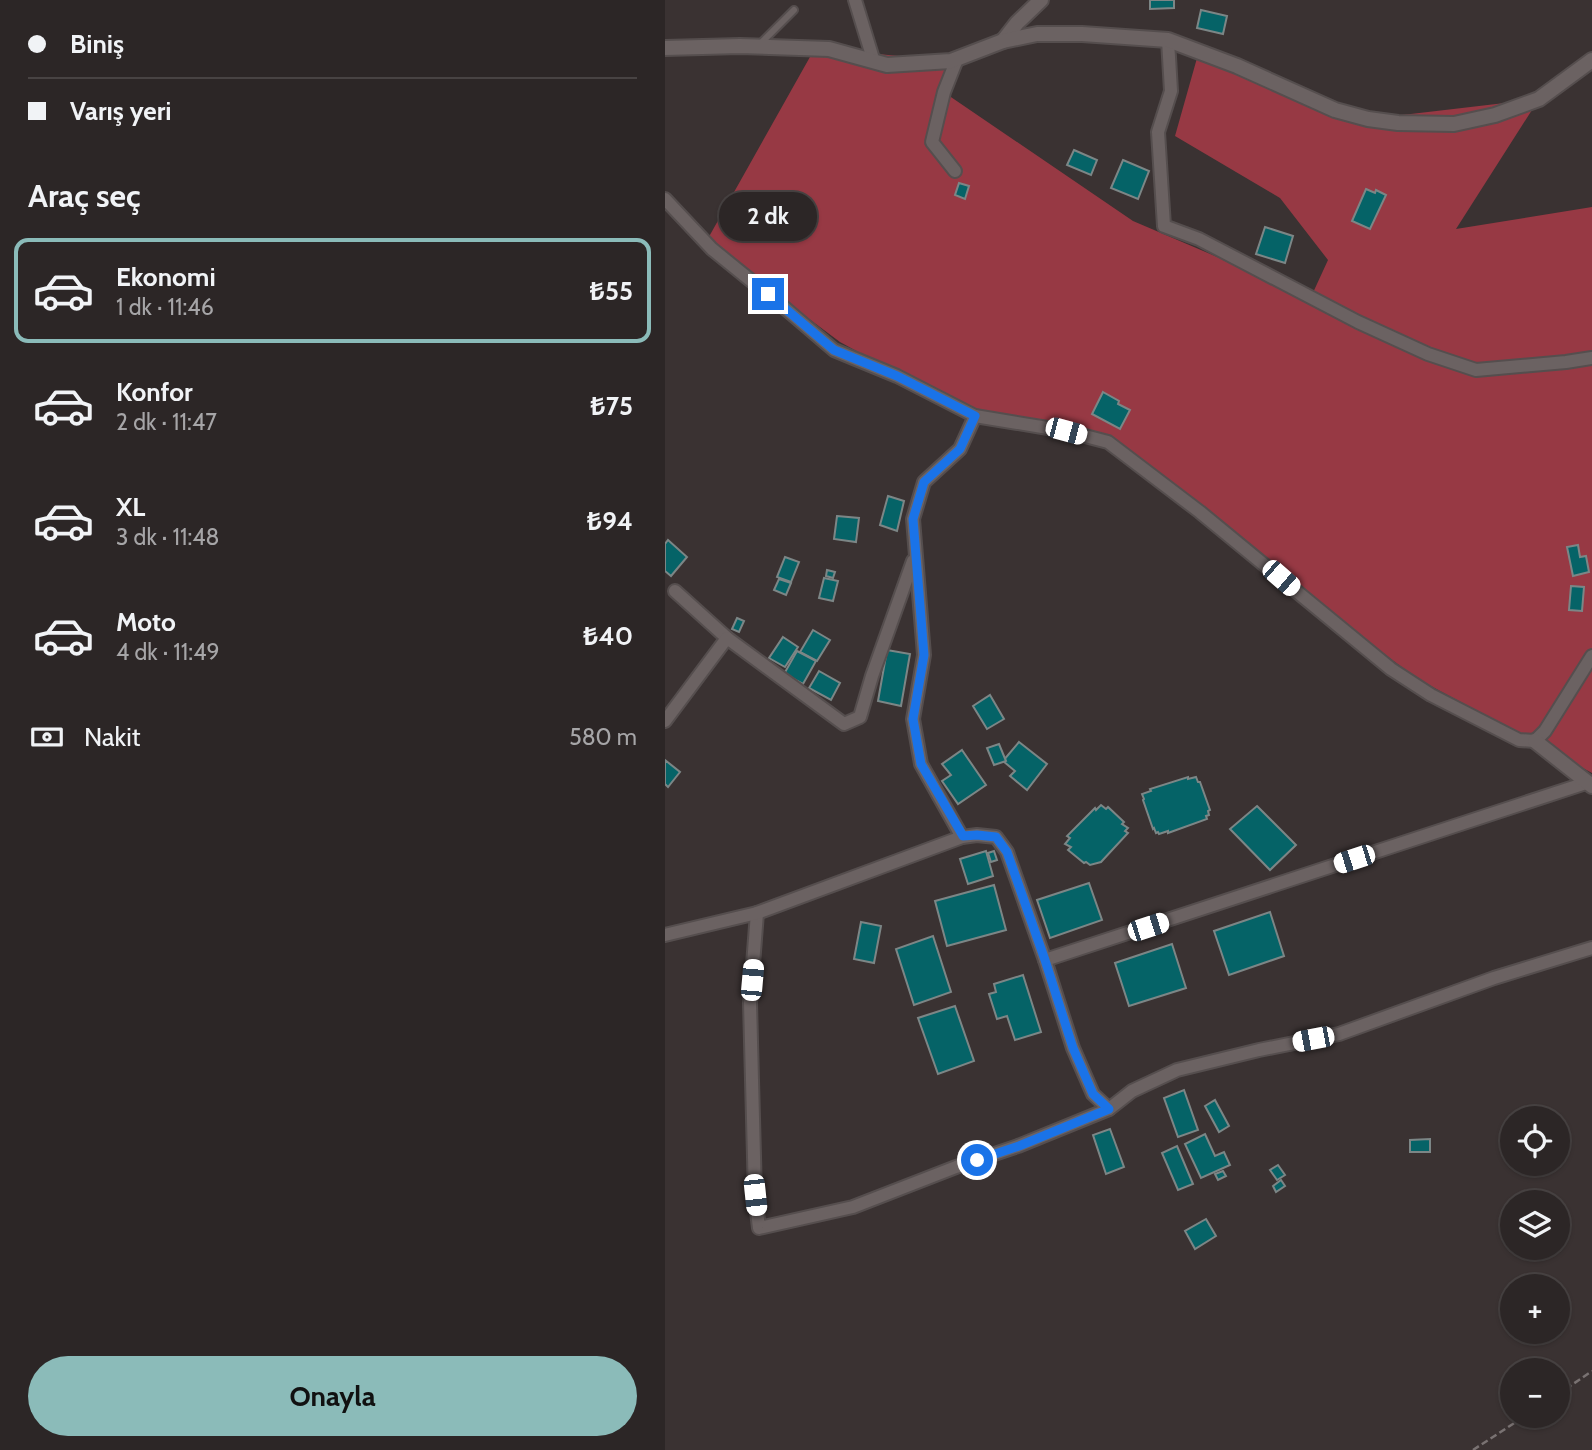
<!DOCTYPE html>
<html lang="tr">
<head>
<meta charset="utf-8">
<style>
	body { margin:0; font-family:Cabin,sans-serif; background:#383232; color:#f1f3f6; height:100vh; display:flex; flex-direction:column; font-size:26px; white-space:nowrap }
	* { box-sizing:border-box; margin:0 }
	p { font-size:23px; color:#a6a5a7 }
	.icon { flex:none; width:38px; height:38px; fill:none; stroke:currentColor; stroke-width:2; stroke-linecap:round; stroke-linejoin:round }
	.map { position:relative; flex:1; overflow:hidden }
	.panel { display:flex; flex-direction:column; background:#2c2626; width:665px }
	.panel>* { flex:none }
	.hud { display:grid; align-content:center; height:154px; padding:0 28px; background:#2c2626 }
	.buttons { position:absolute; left:835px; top:1106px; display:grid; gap:14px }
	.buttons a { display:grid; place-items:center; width:70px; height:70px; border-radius:50%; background:#2c2626; box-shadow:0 2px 5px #0004,0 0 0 2px #484343; font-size:35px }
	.end { position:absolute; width:32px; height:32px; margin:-16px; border:9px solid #1a73e8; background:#fff; box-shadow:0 0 0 4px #fff }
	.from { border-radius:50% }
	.bubble { position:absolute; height:49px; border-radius:24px; background:#2c2626; box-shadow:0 2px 5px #0004,0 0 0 2px #484343; font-size:23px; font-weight:700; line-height:49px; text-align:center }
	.car { position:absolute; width:21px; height:42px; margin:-21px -10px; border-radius:9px; box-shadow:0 0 5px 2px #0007; background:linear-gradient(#fff 24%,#345 0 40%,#fff 0 76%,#345 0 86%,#fff 0) }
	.hud b { display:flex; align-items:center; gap:24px; height:66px; font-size:26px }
	.hud b+b { border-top:2px solid #484343 }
	.hud i { width:18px; height:18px; background:#f1f3f6 }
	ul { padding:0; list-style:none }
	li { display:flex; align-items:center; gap:21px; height:105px; margin:0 14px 10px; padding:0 14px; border:4px solid transparent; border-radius:14px }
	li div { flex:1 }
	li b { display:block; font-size:26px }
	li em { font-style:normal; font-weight:700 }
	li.selected { border-color:#8bbbb9 }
	li>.icon { width:63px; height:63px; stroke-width:1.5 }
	h2 { padding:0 28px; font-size:32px; line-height:84px }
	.pay { display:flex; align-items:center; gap:18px; height:77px; padding:0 28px; font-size:26px }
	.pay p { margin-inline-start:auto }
	.cta { display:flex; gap:14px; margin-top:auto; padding:14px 28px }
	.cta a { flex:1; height:80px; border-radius:42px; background:#8bbbb9; color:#111; font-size:28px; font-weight:700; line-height:80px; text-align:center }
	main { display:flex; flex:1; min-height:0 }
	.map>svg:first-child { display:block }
	.forest { fill:#973944 }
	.building { fill:#056367; stroke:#7c8686; stroke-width:2 }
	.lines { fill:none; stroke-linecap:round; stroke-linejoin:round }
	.service-casing { stroke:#554e4e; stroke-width:10 }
	.minor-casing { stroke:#554e4e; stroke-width:16 }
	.tertiary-casing { stroke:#554e4e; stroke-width:18 }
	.path { stroke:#797272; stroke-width:2.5; stroke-dasharray:7 3.5; stroke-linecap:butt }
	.service { stroke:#6b6262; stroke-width:6 }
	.minor { stroke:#6b6262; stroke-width:12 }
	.tertiary { stroke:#6b6262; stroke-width:14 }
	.route { stroke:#1a73e8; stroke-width:9 }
</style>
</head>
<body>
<main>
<section class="panel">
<div class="hud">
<b><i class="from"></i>Biniş</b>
<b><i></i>Varış yeri</b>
</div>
<h2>Araç seç</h2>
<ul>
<li class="selected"><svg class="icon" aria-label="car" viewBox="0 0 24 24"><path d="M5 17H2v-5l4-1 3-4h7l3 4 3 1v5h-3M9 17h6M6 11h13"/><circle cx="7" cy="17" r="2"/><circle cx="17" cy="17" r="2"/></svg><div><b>Ekonomi</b><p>1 dk · 11:46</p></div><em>₺55</em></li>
<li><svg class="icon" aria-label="car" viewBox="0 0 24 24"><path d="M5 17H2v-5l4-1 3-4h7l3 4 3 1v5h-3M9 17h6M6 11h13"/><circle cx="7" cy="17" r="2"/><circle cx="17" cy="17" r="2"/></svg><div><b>Konfor</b><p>2 dk · 11:47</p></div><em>₺75</em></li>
<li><svg class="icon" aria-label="car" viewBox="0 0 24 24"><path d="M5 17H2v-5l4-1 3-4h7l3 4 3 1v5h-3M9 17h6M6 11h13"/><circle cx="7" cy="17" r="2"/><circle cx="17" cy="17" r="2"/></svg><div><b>XL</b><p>3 dk · 11:48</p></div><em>₺94</em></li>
<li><svg class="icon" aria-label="car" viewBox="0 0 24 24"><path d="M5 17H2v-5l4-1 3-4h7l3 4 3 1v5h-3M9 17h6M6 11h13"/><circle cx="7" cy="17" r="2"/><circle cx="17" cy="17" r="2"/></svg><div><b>Moto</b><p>4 dk · 11:49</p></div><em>₺40</em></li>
</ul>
<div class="pay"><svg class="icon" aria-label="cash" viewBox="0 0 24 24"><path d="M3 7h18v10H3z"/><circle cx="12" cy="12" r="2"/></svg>Nakit<p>580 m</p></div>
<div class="cta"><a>Onayla</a></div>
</section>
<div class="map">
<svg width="927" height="1450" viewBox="0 0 927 1450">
	<rect width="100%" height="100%" fill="#3a3232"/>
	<path class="forest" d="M 150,48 L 286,61 L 280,93 L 468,221 L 646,297 L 663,260 L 615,198 L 510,136 L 534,51 L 703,119 L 874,99 L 791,229 L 927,207 L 927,773 L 751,678 L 452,451 L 310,416 L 175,342 L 41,242 Z"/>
	<g class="building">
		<path d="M 485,0 L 509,0 L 509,8 L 485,9 Z"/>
		<path d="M 536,10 L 562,16 L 558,34 L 532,28 Z"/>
		<path d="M 409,150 L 432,160 L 426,175 L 402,165 Z"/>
		<path d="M 458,160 L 484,171 L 473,199 L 446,188 Z"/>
		<path d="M 294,183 L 304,186 L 300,199 L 290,195 Z"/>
		<path d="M 701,189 L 710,193 L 711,190 L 721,195 L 705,229 L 687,221 Z"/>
		<path d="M 600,227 L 628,236 L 620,263 L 591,254 Z"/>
		<path d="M 438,392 L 454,401 L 453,404 L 465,410 L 455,429 L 427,414 Z"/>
		<path d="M 223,496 L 239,501 L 232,531 L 215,525 Z"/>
		<path d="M 172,516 L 194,518 L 191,542 L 169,539 Z"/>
		<path d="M 3,540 L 22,557 L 6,576 L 0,571 L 0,544 Z"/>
		<path d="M 913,545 L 915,557 L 921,556 L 924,572 L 908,576 L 902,547 Z"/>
		<path d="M 120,557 L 134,562 L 126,582 L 112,577 Z"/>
		<path d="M 162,570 L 170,572 L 168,578 L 161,576 Z"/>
		<path d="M 159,578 L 173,581 L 168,601 L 154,598 Z"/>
		<path d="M 114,579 L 126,583 L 121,595 L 109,590 Z"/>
		<path d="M 906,586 L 919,587 L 917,611 L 904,610 Z"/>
		<path d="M 72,618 L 79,621 L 74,632 L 67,629 Z"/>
		<path d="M 148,630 L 165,640 L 152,661 L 135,652 Z"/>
		<path d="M 118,637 L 133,647 L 120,667 L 104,658 Z"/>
		<path d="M 222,650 L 245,654 L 236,706 L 213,701 Z"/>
		<path d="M 132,651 L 151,661 L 138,684 L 119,674 Z"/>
		<path d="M 154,671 L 175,683 L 166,700 L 144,688 Z"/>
		<path d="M 325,695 L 339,719 L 322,729 L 308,706 Z"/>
		<path d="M 354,742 L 382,764 L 362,790 L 345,776 L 350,771 L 338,761 Z"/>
		<path d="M 334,744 L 341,761 L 329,765 L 322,748 Z"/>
		<path d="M 297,750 L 321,785 L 293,804 L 277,781 L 286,775 L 277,764 Z"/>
		<path d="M 0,760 L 15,772 L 3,787 L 0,784 Z"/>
		<path d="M 523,777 L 523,779 L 531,777 L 533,782 L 535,782 L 545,810 L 543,811 L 544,815 L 541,816 L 542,819 L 503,833 L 503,831 L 494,834 L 493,832 L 491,833 L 489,828 L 488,829 L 478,800 L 479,799 L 477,794 L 486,791 L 485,789 Z"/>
		<path d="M 436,805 L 441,809 L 443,807 L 459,822 L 457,824 L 463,828 L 460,831 L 463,833 L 436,862 L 425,865 L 421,862 L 419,863 L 403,850 L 406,847 L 400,844 L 405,838 L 402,836 L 430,808 L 431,810 Z"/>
		<path d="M 592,806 L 631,845 L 605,870 L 565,829 Z"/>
		<path d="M 321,851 L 328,876 L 303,884 L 295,859 Z"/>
		<path d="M 329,851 L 332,860 L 326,862 L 323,853 Z"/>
		<path d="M 424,883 L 437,920 L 385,938 L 372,900 Z"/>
		<path d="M 329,885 L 341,930 L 282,946 L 270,901 Z"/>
		<path d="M 605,912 L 619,956 L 564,975 L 549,931 Z"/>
		<path d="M 196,922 L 216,926 L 209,963 L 189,959 Z"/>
		<path d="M 268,936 L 286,992 L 249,1005 L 231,949 Z"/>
		<path d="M 507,944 L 521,988 L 464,1006 L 450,963 Z"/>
		<path d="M 358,975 L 376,1032 L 350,1040 L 342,1016 L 332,1019 L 324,994 L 331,992 L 329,984 Z"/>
		<path d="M 290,1006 L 309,1061 L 273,1074 L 253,1018 Z"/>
		<path d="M 519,1090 L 533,1130 L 513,1137 L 499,1098 Z"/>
		<path d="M 550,1100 L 564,1126 L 554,1132 L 540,1106 Z"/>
		<path d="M 445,1129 L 459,1167 L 441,1174 L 428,1135 Z"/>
		<path d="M 540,1134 L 550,1156 L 559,1152 L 565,1165 L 536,1178 L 520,1144 Z"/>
		<path d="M 765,1139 L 765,1152 L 745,1152 L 745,1140 Z"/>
		<path d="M 512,1146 L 528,1184 L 513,1190 L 497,1153 Z"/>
		<path d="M 613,1165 L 620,1175 L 612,1180 L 605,1170 Z"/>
		<path d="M 558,1171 L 561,1176 L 553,1180 L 550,1174 Z"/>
		<path d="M 616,1180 L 620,1186 L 611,1192 L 608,1186 Z"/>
		<path d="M 541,1219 L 551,1236 L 530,1249 L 520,1231 Z"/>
	</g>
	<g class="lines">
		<g class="service-casing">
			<path id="service" d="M 94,45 L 129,10"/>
		</g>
		<g class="minor-casing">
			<g id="minor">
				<path d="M 190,0 L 209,62"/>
				<path d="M 503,40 L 506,91 L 493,132 L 499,226 L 534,239 L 693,322 L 763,354 L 811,370 L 901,362 L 927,358"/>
				<path d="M 290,171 L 267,142 L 279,92 L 292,59"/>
				<path d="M 0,199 L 47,249 L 121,309 L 169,350 L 232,376 L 310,416 L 401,431 L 443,442 L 535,512 L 726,669 L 766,695 L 854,740 L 870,741 L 880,731 L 927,656"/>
				<path d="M 10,591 L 62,638"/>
				<path d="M 0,721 L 62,638 L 179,724 L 195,717 L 207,676 L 248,561"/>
				<path d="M 297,837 L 256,764 L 248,719 L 259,655 L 248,519 L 259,482 L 295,449 L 310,416"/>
				<path d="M 92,913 L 85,1003 L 90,1195 L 94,1228 L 188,1207 L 291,1167 L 353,1146 L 444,1109 L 467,1091 L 512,1070 L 594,1050 L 674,1034 L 829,978 L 927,948"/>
				<path d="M 0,935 L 92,913 L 297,837 L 312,835 L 331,837 L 342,852 L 380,960 L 921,783"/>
				<path d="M 380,960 L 408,1048 L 428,1094 L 444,1109"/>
			</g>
		</g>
		<g class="tertiary-casing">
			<g id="tertiary">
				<path d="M 338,41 L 352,23 L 376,0"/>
				<path d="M 0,48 L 75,46 L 164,49 L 222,65 L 286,61 L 338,41 L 372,34 L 417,34 L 503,40 L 572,66 L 670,110 L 703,119 L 733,123 L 789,124 L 830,115 L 874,99 L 927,60"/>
				<path d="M 870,741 L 927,786"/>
			</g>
		</g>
		<g class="path">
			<path d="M 892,1395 L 927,1371"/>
			<path d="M 808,1450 L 860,1416"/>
		</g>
		<use href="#service" class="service"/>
		<use href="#minor" class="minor"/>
		<use href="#tertiary" class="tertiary"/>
	</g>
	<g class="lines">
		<path class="route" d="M 103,294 L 169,350 L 232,376 L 310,416 L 295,449 L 259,482 L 248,519 L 259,655 L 248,719 L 256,764 L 298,836 L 312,835 L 331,837 L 342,852 L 380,960 L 408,1048 L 428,1094 L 444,1109 L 354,1146 L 312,1160"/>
	</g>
</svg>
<div class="buttons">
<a><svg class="icon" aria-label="locate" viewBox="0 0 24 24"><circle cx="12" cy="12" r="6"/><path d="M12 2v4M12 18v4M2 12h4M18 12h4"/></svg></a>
<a><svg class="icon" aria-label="layers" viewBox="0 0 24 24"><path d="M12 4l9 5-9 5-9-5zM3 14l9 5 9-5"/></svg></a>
<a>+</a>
<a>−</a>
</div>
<i class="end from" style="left:312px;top:1160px"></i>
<i class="end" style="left:103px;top:294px"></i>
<div class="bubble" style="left:54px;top:192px;width:98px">2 dk</div>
<i class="car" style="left:401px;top:431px;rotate:105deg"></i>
<i class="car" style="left:616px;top:578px;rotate:131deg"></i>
<i class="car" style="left:689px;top:859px;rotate:252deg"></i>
<i class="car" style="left:483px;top:927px;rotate:72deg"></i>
<i class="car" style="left:87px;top:980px;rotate:5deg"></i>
<i class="car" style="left:648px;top:1039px;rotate:259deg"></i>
<i class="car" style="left:90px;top:1195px;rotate:174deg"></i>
</div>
</main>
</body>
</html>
